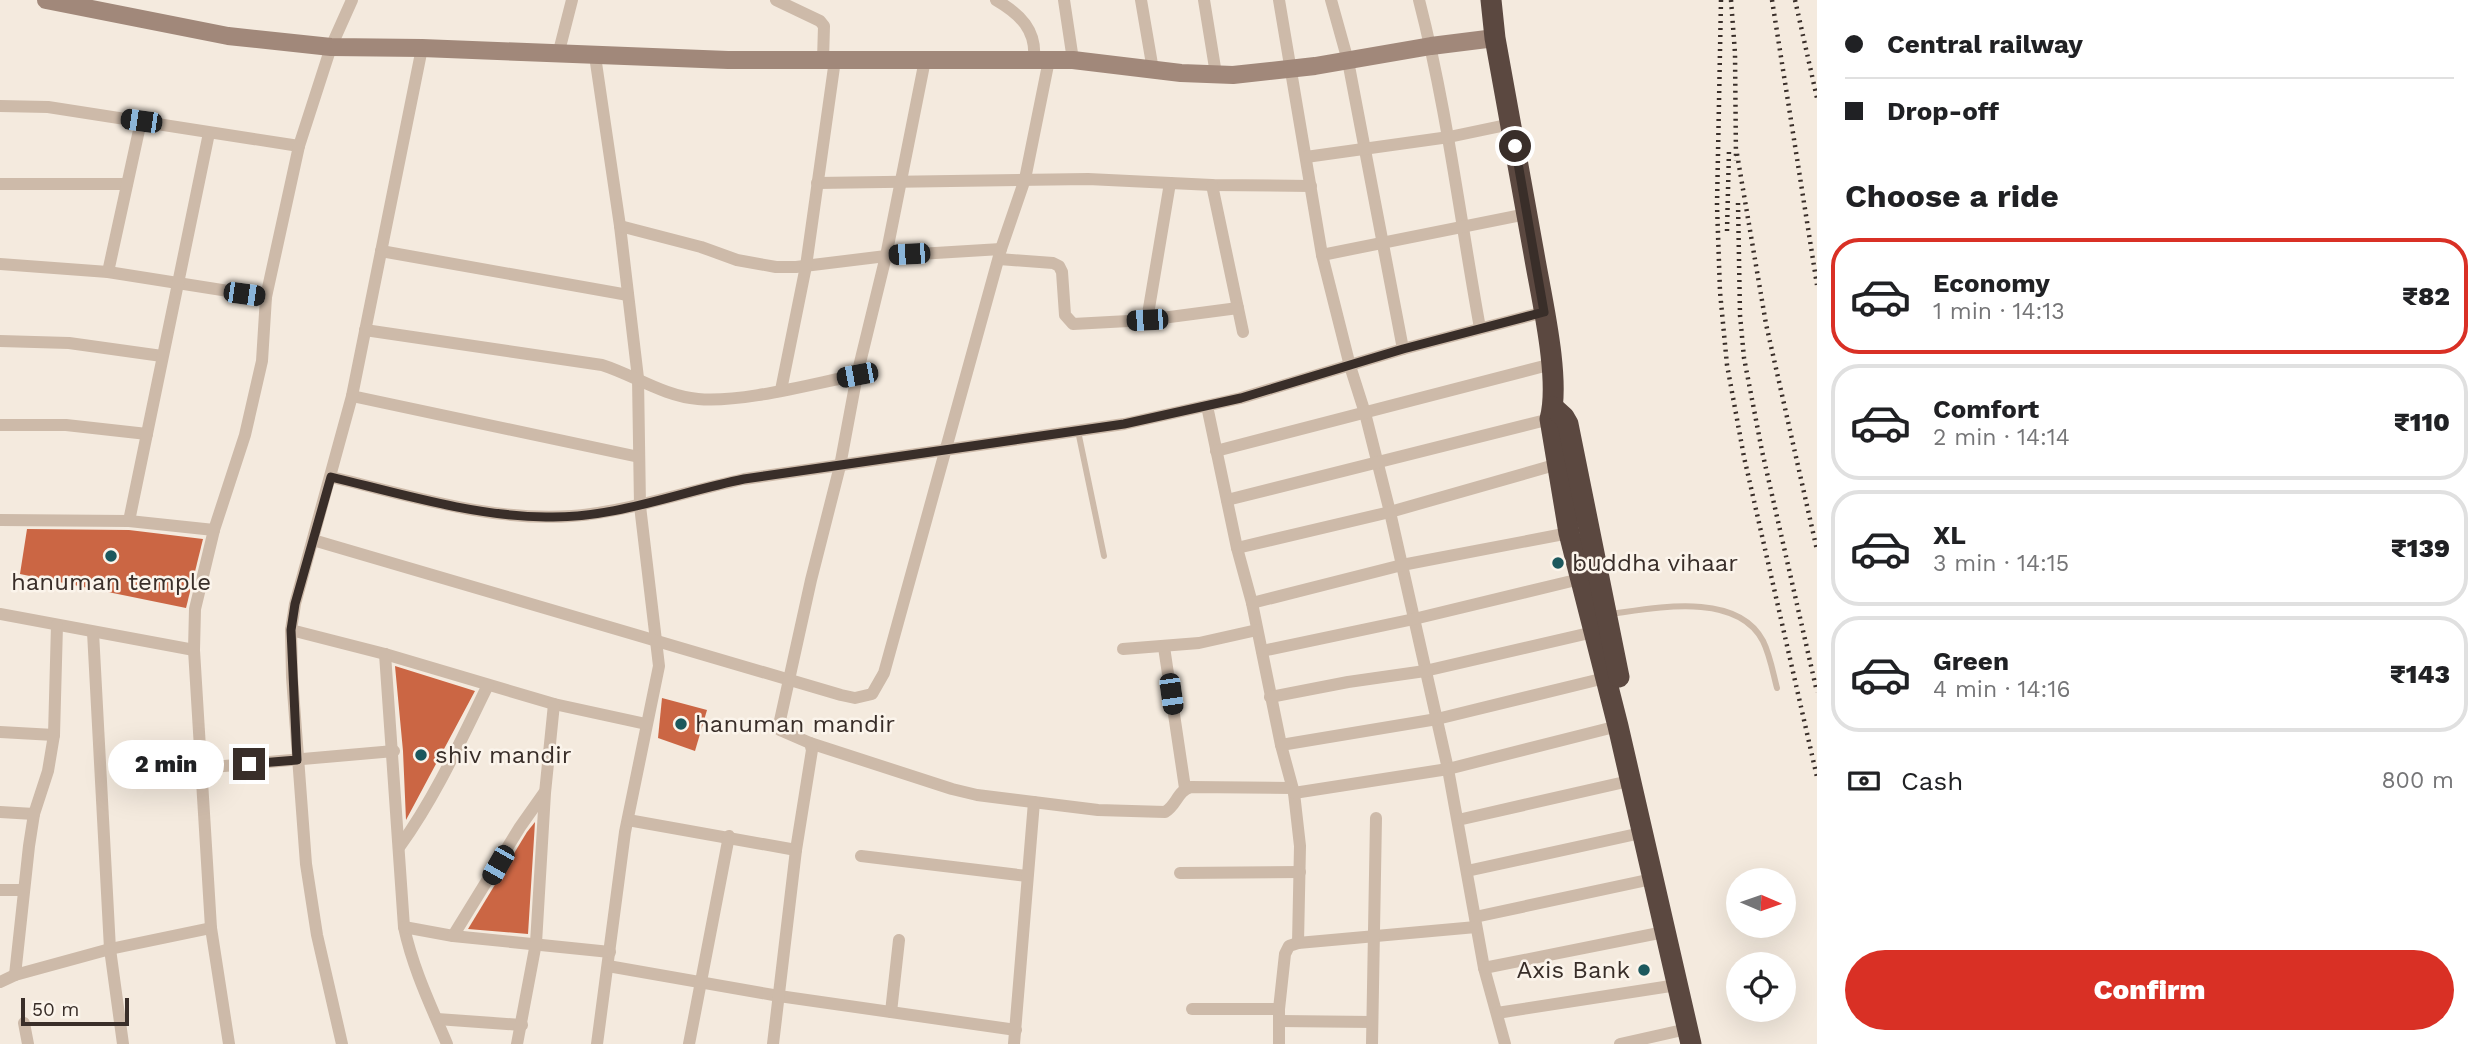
<!DOCTYPE html>
<html lang="en">
<head>
<meta charset="utf-8">
<style>
	body { margin:0; font-family:"Work Sans",sans-serif; background:#f2f2f2; color:#202124; height:100vh; display:flex; flex-direction:column; font-size:26px; white-space:nowrap }
	* { box-sizing:border-box; margin:0 }
	p { font-size:23px; color:#757577 }
	.icon { flex:none; width:38px; height:38px; fill:none; stroke:currentColor; stroke-width:2; stroke-linecap:round; stroke-linejoin:round }
	.map { position:relative; flex:1; overflow:hidden }
	.side { display:flex; flex-direction:column; background:#fff; width:665px }
	.side>* { flex:none }
	.banner { display:grid; align-content:center; height:154px; padding:0 28px; background:#fff }
	.needle { width:46px; rotate:92deg }
	.tools { position:absolute; left:1726px; top:868px; display:grid; gap:14px }
	.tools a { display:grid; place-items:center; width:70px; height:70px; border-radius:50%; background:#fff; box-shadow:0 7px 28px #0002; font-size:35px }
	.scale { position:absolute; left:21px; bottom:18px; width:108px; box-sizing:border-box; padding-left:7px; border:4px solid #392e29; border-top:0; font-size:19px; line-height:24px; white-space:nowrap; color:#392e29; -webkit-text-stroke:5px #fbf4eb; paint-order:stroke }
	.end { position:absolute; width:32px; height:32px; margin:-16px; border:9px solid #392e29; background:#fff; box-shadow:0 0 0 4px #fff }
	.from { border-radius:50% }
	.bubble { position:absolute; height:49px; border-radius:24px; background:#fff; box-shadow:0 7px 28px #0002; font-size:23px; font-weight:800; line-height:49px; text-align:center }
	.car { position:absolute; width:21px; height:42px; margin:-21px -10px; border-radius:9px; box-shadow:0 0 5px 2px #0007; background:linear-gradient(#222 24%,#8ab4d8 0 40%,#222 0 76%,#8ab4d8 0 86%,#222 0) }
	.banner b { display:flex; align-items:center; gap:24px; height:66px; font-size:26px }
	.banner b+b { border-top:2px solid #e0e0e0 }
	.banner i { width:18px; height:18px; background:#202124 }
	ul { padding:0; list-style:none }
	li { display:flex; align-items:center; gap:21px; height:116px; margin:0 14px 10px; padding:0 14px; border:4px solid #e0e0e0; border-radius:28px }
	li div { flex:1 }
	li b { display:block; font-size:26px }
	li em { font-style:normal; font-weight:800 }
	li.current { border-color:#d93025 }
	li>.icon { width:63px; height:63px; stroke-width:1.5 }
	h2 { padding:0 28px; font-size:32px; line-height:84px }
	.pay { display:flex; align-items:center; gap:18px; height:77px; padding:0 28px; font-size:26px }
	.pay p { margin-inline-start:auto }
	.button { display:flex; gap:14px; margin-top:auto; padding:14px 28px }
	.button a { flex:1; height:80px; border-radius:42px; background:#d93025; color:#fff; font-size:28px; font-weight:800; line-height:80px; text-align:center }
	main { display:flex; flex:1; min-height:0 }
	.map>svg:first-child { display:block }
	.building { fill:#cb6644 }
	.lines { fill:none; stroke-linecap:round; stroke-linejoin:round }
	.lane { stroke:#cdbaa9; stroke-width:6 }
	.street { stroke:#cdbaa9; stroke-width:12 }
	.secondary { stroke:#a1887a; stroke-width:18 }
	.highway { stroke:#5b4840; stroke-width:21 }
	.rail { stroke:#392e29; stroke-width:4.5; stroke-dasharray:2 5; stroke-linecap:butt }
	.route { stroke:#392e29; stroke-width:9 }
	.poi-dot { fill:#1c585d; stroke:#fbf4eb; stroke-width:2.5 }
	.labels { text-anchor:middle; dominant-baseline:central; stroke-width:5; stroke-linejoin:round; paint-order:stroke }
	.poi-label { font-size:24px; fill:#392e29; stroke:#fbf4eb; text-anchor:start }
</style>
</head>
<body>
<main>
<div class="map">
<svg width="1817" height="1044" viewBox="0 0 1817 1044">
	<rect width="100%" height="100%" fill="#f4eade"/>
	<g class="building">
		<path d="M 27,529 L 129,530 L 203,539 L 186,608 L 20,574 Z"/>
		<path d="M 395,666 L 475,691 L 406,820 L 403,751 Z"/>
		<path d="M 662,698 L 707,710 L 695,751 L 658,738 Z"/>
		<path d="M 535,822 L 528,934 L 468,929 L 527,832 Z"/>
	</g>
	<g class="lines">
		<g class="lane">
			<path d="M 1078,431 L 1104,556"/>
			<path d="M 1611,614 C 1655,608 1737,591 1763,641 C 1770,655 1773,673 1777,688"/>
		</g>
		<g class="street">
			<path d="M 776,0 L 820,21 L 824,26 L 823,60"/>
			<path d="M 996,0 C 1020,14 1037,30 1034,60"/>
			<path d="M 1064,0 L 1073,60"/>
			<path d="M 1141,0 L 1153,70"/>
			<path d="M 1204,0 L 1216,74"/>
			<path d="M 1279,0 L 1322,255 L 1350,366 L 1365,413 L 1390,512 L 1448,769 L 1484,968 L 1505,1044"/>
			<path d="M 1331,0 L 1348,61 L 1403,349"/>
			<path d="M 1419,0 C 1447,108 1460,219 1480,328"/>
			<path d="M 558,55 L 572,0"/>
			<path d="M 595,56 L 620,226 L 638,378 L 640,506 L 659,666 L 625,832 L 597,1044"/>
			<path d="M 0,106 L 48,107 L 299,146"/>
			<path d="M 1306,157 L 1449,137 L 1511,124"/>
			<path d="M 817,183 L 1088,179 L 1212,185 L 1311,186"/>
			<path d="M 0,184 L 127,184"/>
			<path d="M 1212,185 L 1243,332"/>
			<path d="M 620,226 L 701,247 L 737,260 L 776,267 L 796,267 L 886,256 L 1001,249"/>
			<path d="M 381,251 L 628,295"/>
			<path d="M 1322,255 L 1527,214"/>
			<path d="M 999,259 L 1053,263 L 1059,266 L 1062,272 L 1065,315 L 1073,324 L 1147,320 L 1238,308"/>
			<path d="M 0,264 L 108,272 L 266,297"/>
			<path d="M 108,272 L 141,121"/>
			<path d="M 1147,320 L 1170,183"/>
			<path d="M 365,330 L 602,365 C 634,375 663,396 698,399 C 742,403 811,384 857,375"/>
			<path d="M 0,341 L 69,343 L 162,356"/>
			<path d="M 781,390 L 806,266 L 835,60"/>
			<path d="M 352,396 L 639,457"/>
			<path d="M 1207,406 L 1237,548 L 1252,603 L 1281,745 L 1294,793 L 1300,846 L 1298,943"/>
			<path d="M 0,425 L 66,425 L 147,434"/>
			<path d="M 1216,451 L 1552,364"/>
			<path d="M 331,477 C 409,495 491,522 572,516 C 631,511 687,491 744,479 L 1124,424 L 1241,398 L 1403,349 L 1544,312"/>
			<path d="M 1227,500 L 1550,419"/>
			<path d="M 0,520 L 129,521 L 214,530"/>
			<path d="M 129,521 L 209,133"/>
			<path d="M 313,540 L 841,695 L 855,698 L 872,694 L 884,673 L 1001,249 L 1025,179 L 1049,60"/>
			<path d="M 1237,548 L 1390,512 L 1558,464"/>
			<path d="M 1252,603 L 1402,565 L 1569,533"/>
			<path d="M 0,614 L 194,650"/>
			<path d="M 291,630 L 385,654 L 554,704 L 646,724"/>
			<path d="M 93,632 L 110,949 L 123,1044"/>
			<path d="M 1164,647 L 1185,788"/>
			<path d="M 1123,649 L 1199,643 L 1257,630"/>
			<path d="M 1262,651 L 1414,619 L 1580,579"/>
			<path d="M 385,654 L 404,927 C 413,969 431,1006 447,1044"/>
			<path d="M 1270,697 L 1348,682 L 1425,671 L 1598,631"/>
			<path d="M 0,732 L 54,735"/>
			<path d="M 810,743 L 952,789 L 977,795 L 1098,810 L 1165,812 C 1177,805 1177,791 1191,787 L 1292,788"/>
			<path d="M 1281,745 L 1437,719 L 1605,678"/>
			<path d="M 201,768 L 394,751"/>
			<path d="M 1294,793 L 1448,769 L 1618,726"/>
			<path d="M 0,812 L 34,814"/>
			<path d="M 628,820 L 796,850"/>
			<path d="M 1458,820 L 1629,781"/>
			<path d="M 400,846 C 436,796 461,740 488,685"/>
			<path d="M 861,856 L 1027,876"/>
			<path d="M 1467,871 L 1641,833"/>
			<path d="M 1180,873 L 1300,872"/>
			<path d="M 0,890 L 23,890"/>
			<path d="M 1475,917 L 1652,879"/>
			<path d="M 404,927 L 453,936 L 610,952"/>
			<path d="M 453,936 L 520,827 L 544,793"/>
			<path d="M 608,966 L 779,996 L 1016,1030"/>
			<path d="M 1484,968 L 1664,932"/>
			<path d="M 15,975 L 29,846 L 34,814 L 48,771 L 54,735 L 57,625"/>
			<path d="M 0,982 L 15,975 L 110,949 L 211,928"/>
			<path d="M 1192,1009 L 1279,1009"/>
			<path d="M 891,1012 L 899,940"/>
			<path d="M 1497,1013 L 1677,985"/>
			<path d="M 437,1019 L 522,1025"/>
			<path d="M 1280,1021 L 1372,1022"/>
			<path d="M 24,1023 L 28,1044"/>
			<path d="M 229,1044 L 211,928 L 194,650 L 195,609 L 214,530 L 245,435 L 262,361 L 266,297 L 299,146 L 331,47 L 352,0"/>
			<path d="M 342,1044 L 317,935 L 306,864 L 292,677 L 291,630 L 295,604 L 352,396 L 422,48"/>
			<path d="M 517,1044 L 536,943 L 545,793 L 554,704"/>
			<path d="M 689,1044 L 729,836"/>
			<path d="M 773,1044 L 796,850 L 812,750 L 810,743 L 780,730 L 779,725 L 811,580 L 840,466 L 857,375 L 886,256 L 925,60"/>
			<path d="M 1014,1044 L 1034,802"/>
			<path d="M 1279,1044 L 1279,1009 L 1285,954 L 1289,946 L 1298,943 L 1476,927"/>
			<path d="M 1372,1044 L 1376,818"/>
			<path d="M 1620,1044 L 1687,1029"/>
		</g>
		<path class="secondary" d="M 46,0 L 228,36 L 331,47 L 422,48 L 728,60 L 1073,60 L 1181,73 L 1233,75 L 1315,66 L 1431,46 L 1495,38"/>
		<g class="highway">
			<path d="M 1491,0 L 1495,38 C 1508,110 1521,182 1534,254 C 1541,296 1561,379 1550,419 L 1569,533 L 1618,726 L 1691,1044"/>
			<path d="M 1553,407 L 1564,417 L 1568,424 L 1619,677"/>
		</g>
		<g class="rail">
			<path d="M 1721,0 L 1717,205 L 1720,292 L 1727,365 L 1744,457 L 1817,777"/>
			<path d="M 1731,0 L 1735,53 L 1736,161"/>
			<path d="M 1772,0 L 1817,285"/>
			<path d="M 1795,0 L 1817,98"/>
			<path d="M 1737,154 L 1766,324 L 1817,550"/>
			<path d="M 1738,203 L 1740,315 L 1744,358 L 1762,451 L 1817,692"/>
			<path d="M 1727,231 L 1729,150"/>
		</g>
	</g>
	<g class="lines">
		<path class="route" d="M 249,764 L 297,760 L 291,630 L 295,604 L 331,477 C 401,494 473,516 546,517 C 614,519 679,492 744,479 L 1124,424 L 1241,398 L 1403,349 L 1544,312 L 1515,146"/>
	</g>
	<g class="poi-dot">
		<circle cx="111" cy="556" r="7"/>
		<circle cx="1558" cy="563" r="7"/>
		<circle cx="681" cy="724" r="7"/>
		<circle cx="421" cy="755" r="7"/>
		<circle cx="1644" cy="970" r="7"/>
	</g>
	<g class="labels">
		<g class="poi-label">
			<text x="1572" y="563">buddha vihaar</text>
			<text x="111" y="582" text-anchor="middle">hanuman temple</text>
			<text x="695" y="724">hanuman mandir</text>
			<text x="435" y="755">shiv mandir</text>
			<text x="1630" y="970" text-anchor="end">Axis Bank</text>
		</g>
	</g>
</svg>
<div class="tools">
<a><svg class="needle" viewBox="-14 -14 28 28"><path d="M0-13l5 13h-10z" fill="#e53935"/><path d="M0 13l5-13h-10z" fill="#757577"/></svg></a>
<a><svg class="icon" aria-label="locate" viewBox="0 0 24 24"><circle cx="12" cy="12" r="6"/><path d="M12 2v4M12 18v4M2 12h4M18 12h4"/></svg></a>
</div>
<div class="scale">50 m</div>
<i class="end from" style="left:1515px;top:146px"></i>
<i class="end" style="left:249px;top:764px"></i>
<div class="bubble" style="left:108px;top:740px;width:116px">2 min</div>
<i class="car" style="left:141px;top:121px;rotate:278deg"></i>
<i class="car" style="left:909px;top:254px;rotate:267deg"></i>
<i class="car" style="left:244px;top:294px;rotate:98deg"></i>
<i class="car" style="left:1147px;top:320px;rotate:267deg"></i>
<i class="car" style="left:857px;top:375px;rotate:259deg"></i>
<i class="car" style="left:1171px;top:694px;rotate:172deg"></i>
<i class="car" style="left:498px;top:865px;rotate:210deg"></i>
</div>
<section class="side">
<div class="banner">
<b><i class="from"></i>Central railway</b>
<b><i></i>Drop-off</b>
</div>
<h2>Choose a ride</h2>
<ul>
<li class="current"><svg class="icon" aria-label="car" viewBox="0 0 24 24"><path d="M5 17H2v-5l4-1 3-4h7l3 4 3 1v5h-3M9 17h6M6 11h13"/><circle cx="7" cy="17" r="2"/><circle cx="17" cy="17" r="2"/></svg><div><b>Economy</b><p>1 min · 14:13</p></div><em>₹82</em></li>
<li><svg class="icon" aria-label="car" viewBox="0 0 24 24"><path d="M5 17H2v-5l4-1 3-4h7l3 4 3 1v5h-3M9 17h6M6 11h13"/><circle cx="7" cy="17" r="2"/><circle cx="17" cy="17" r="2"/></svg><div><b>Comfort</b><p>2 min · 14:14</p></div><em>₹110</em></li>
<li><svg class="icon" aria-label="car" viewBox="0 0 24 24"><path d="M5 17H2v-5l4-1 3-4h7l3 4 3 1v5h-3M9 17h6M6 11h13"/><circle cx="7" cy="17" r="2"/><circle cx="17" cy="17" r="2"/></svg><div><b>XL</b><p>3 min · 14:15</p></div><em>₹139</em></li>
<li><svg class="icon" aria-label="car" viewBox="0 0 24 24"><path d="M5 17H2v-5l4-1 3-4h7l3 4 3 1v5h-3M9 17h6M6 11h13"/><circle cx="7" cy="17" r="2"/><circle cx="17" cy="17" r="2"/></svg><div><b>Green</b><p>4 min · 14:16</p></div><em>₹143</em></li>
</ul>
<div class="pay"><svg class="icon" aria-label="cash" viewBox="0 0 24 24"><path d="M3 7h18v10H3z"/><circle cx="12" cy="12" r="2"/></svg>Cash<p>800 m</p></div>
<div class="button"><a>Confirm</a></div>
</section>
</main>
</body>
</html>
